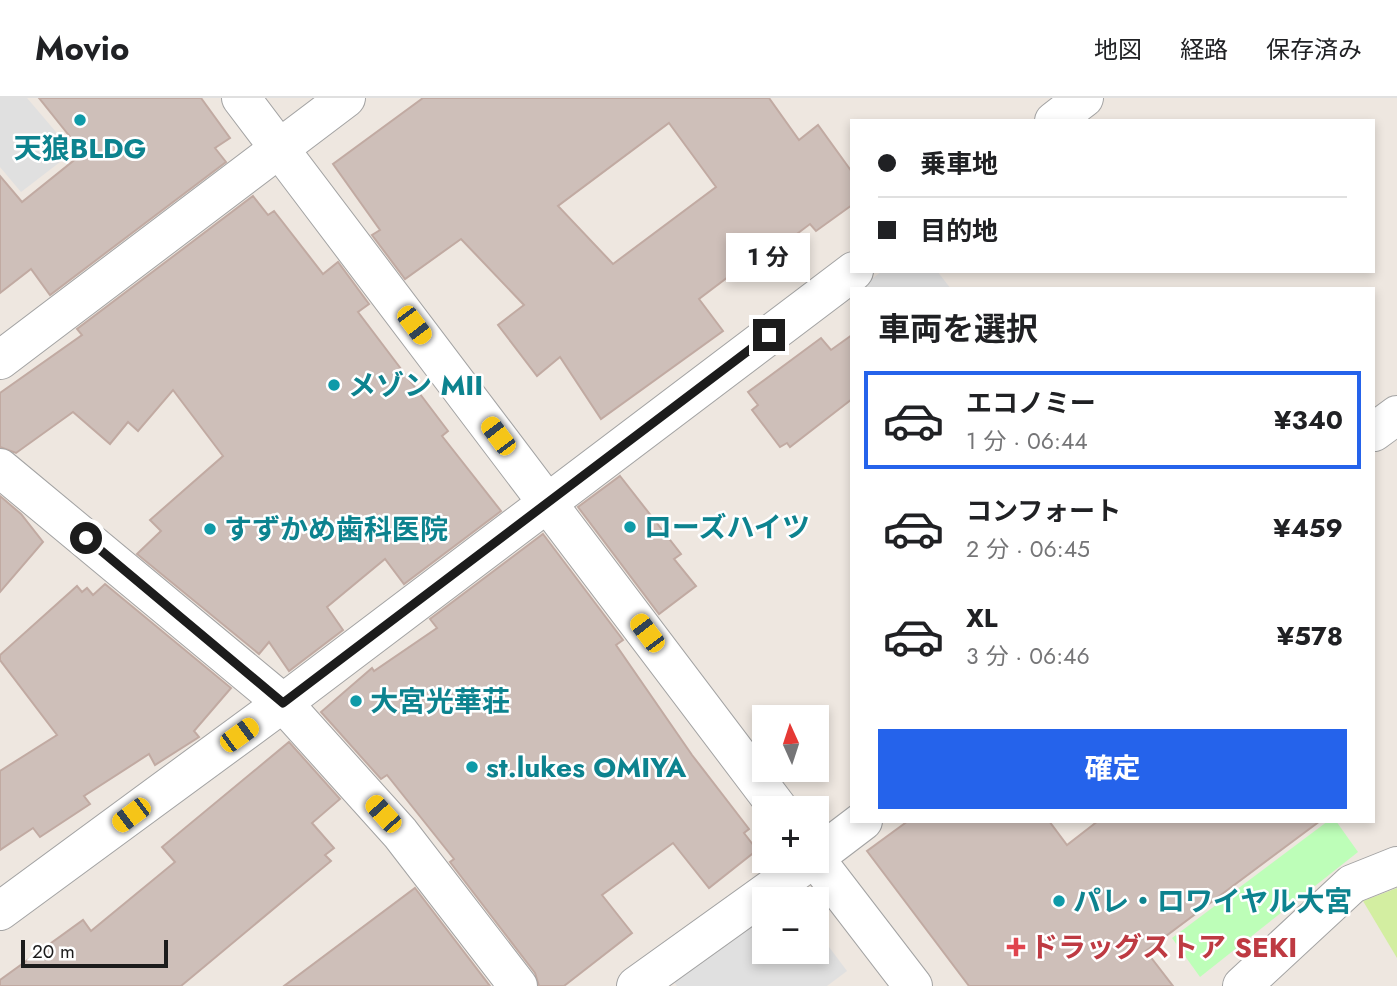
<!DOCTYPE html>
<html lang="ja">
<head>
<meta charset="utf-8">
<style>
	body { margin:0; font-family:Jost,"Noto Sans JP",sans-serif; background:#f6f6f6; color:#202124; height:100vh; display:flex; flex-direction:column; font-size:26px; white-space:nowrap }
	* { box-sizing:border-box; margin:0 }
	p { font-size:23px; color:#757577 }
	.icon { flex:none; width:38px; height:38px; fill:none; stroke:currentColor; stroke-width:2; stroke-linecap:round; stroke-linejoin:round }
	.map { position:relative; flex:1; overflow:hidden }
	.details { position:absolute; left:850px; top:189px; width:525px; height:536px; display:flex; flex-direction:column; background:#fff; border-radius:0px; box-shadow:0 4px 10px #0003 }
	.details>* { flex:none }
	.hud { position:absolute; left:850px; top:21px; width:525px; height:154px; border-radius:0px; box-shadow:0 4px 10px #0003; display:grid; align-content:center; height:154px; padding:0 28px; background:#fff }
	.needle { width:46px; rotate:357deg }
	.fabs { position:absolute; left:752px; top:607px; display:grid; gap:14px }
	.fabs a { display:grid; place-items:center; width:77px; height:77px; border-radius:0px; background:#fff; box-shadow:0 4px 10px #0003; font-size:35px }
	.scale { position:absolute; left:21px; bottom:18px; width:147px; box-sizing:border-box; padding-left:7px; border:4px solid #1c1c1c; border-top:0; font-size:19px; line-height:24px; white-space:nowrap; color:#1c1c1c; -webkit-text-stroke:5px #fff; paint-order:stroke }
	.end { position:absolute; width:32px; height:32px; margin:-16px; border:9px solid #1c1c1c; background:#fff; box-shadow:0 0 0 4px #fff }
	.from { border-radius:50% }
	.bubble { position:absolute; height:49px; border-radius:0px; background:#fff; box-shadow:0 4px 10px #0003; font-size:23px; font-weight:700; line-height:49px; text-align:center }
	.car { position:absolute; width:21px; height:42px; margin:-21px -10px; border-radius:9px; box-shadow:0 0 5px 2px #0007; background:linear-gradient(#f5c518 24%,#345 0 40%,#f5c518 0 76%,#345 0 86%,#f5c518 0) }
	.hud b { display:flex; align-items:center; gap:24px; height:66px; font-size:26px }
	.hud b+b { border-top:2px solid #e0e0e0 }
	.hud i { width:18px; height:18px; background:#202124 }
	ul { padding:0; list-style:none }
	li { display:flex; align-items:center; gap:21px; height:98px; margin:0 14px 10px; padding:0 14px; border:4px solid transparent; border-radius:0px }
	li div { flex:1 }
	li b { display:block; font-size:26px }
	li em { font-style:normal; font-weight:700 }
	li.active { border-color:#2563eb }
	li>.icon { width:63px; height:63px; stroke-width:1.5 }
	h2 { padding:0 28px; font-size:32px; line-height:84px }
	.cta { display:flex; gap:14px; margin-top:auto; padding:14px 28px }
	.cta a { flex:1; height:80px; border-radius:0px; background:#2563eb; color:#fff; font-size:28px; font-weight:700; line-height:80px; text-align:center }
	header { display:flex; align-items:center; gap:42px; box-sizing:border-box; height:98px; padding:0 35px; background:#fff; border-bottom:2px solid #e0e0e0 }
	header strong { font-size:33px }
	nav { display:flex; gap:38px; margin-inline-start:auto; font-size:24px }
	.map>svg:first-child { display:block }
	.grass { fill:#d3eea1 }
	.park { fill:#bdfeb8 }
	.parking { fill:#e0e0e0 }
	.building { fill:#cebfb9; stroke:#c1aaa2; stroke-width:2; fill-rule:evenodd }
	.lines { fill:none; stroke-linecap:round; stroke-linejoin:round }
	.minor-casing { stroke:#a3a3a3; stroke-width:40 }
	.minor { stroke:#fff; stroke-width:38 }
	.route { stroke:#1c1c1c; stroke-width:9 }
	.culture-dot { fill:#0f9aa8; stroke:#fff; stroke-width:2.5 }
	.health-dot { fill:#e0444e; stroke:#fff; stroke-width:2.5 }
	.labels { text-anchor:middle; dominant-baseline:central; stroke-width:5; stroke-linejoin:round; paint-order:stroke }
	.culture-label { font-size:28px; font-weight:bold; fill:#0d838f; stroke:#fff; text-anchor:start }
	.health-label { font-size:28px; font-weight:bold; fill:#be3a42; stroke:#fff; text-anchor:start }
</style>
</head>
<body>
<header>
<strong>Movio</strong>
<nav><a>地図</a><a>経路</a><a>保存済み</a></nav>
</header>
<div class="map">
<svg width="1397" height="888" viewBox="0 0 1397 888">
	<rect width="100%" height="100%" fill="#eee7e0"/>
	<path class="grass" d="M 1397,790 L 1397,860 L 1363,803 Z"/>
	<path class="park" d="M 1328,723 L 1336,723 L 1358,754 L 1200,879 L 1172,840 Z"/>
	<g class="parking">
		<path d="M 0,0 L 27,0 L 73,54 L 21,94 L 0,69 Z"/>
		<path d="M 882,173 L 937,173 L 951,191 L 859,191 Z"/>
		<path d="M 765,813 L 765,854 L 817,854 L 817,833 L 847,873 L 827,888 L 677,888 L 672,881 Z"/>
	</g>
	<g class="building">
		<path d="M 39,0 L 201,0 L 230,40 L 215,50 L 226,64 L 50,197 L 31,171 L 0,195 L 0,78 L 22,104 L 83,55 Z"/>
		<path d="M 423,0 L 769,0 L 799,42 L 818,27 L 852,74 L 852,107 L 816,133 L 810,126 L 765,160 L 761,154 L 699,201 L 723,233 L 601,321 L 560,259 L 537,278 L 498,227 L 524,207 L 461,141 L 405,181 L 372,137 L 380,132 L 333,66 ZM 669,25 L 716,89 L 613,166 L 558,108 Z"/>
		<path d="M 253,98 L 268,117 L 274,113 L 323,176 L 338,164 L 369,206 L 358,214 L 448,333 L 442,338 L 501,413 L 404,486 L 385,461 L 327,509 L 343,532 L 289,573 L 269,544 L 259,556 L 137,456 L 161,433 L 150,422 L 223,358 L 173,292 L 138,333 L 128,324 L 110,346 L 73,314 L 16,355 L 0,349 L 0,295 L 82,237 L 77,231 Z"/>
		<path d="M 852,237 L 852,301 L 790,349 L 787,345 L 780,349 L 752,312 L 758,307 L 748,294 L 821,240 L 831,252 Z"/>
		<path d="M 620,378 L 681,456 L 674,461 L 696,488 L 659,516 L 578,409 Z"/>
		<path d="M 0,398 L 21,416 L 43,444 L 0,494 Z"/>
		<path d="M 543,436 L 623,542 L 616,547 L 692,657 L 749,731 L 744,735 L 757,752 L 709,790 L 673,745 L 602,797 L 632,835 L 564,888 L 539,888 L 535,875 L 450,764 L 454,761 L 387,677 L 381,681 L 321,614 L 372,570 L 374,573 L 437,530 L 430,521 Z"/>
		<path d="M 105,486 L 231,590 L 194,633 L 199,639 L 155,667 L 149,656 L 84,698 L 90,706 L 40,739 L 33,730 L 0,752 L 0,673 L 57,637 L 0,562 L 0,557 L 77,488 L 82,494 L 87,490 L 93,497 Z"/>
		<path d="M 289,644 L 340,701 L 312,725 L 334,750 L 325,757 L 331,763 L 181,888 L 0,888 L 0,882 L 83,822 L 91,833 L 175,764 L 162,749 Z"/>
		<path d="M 908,723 L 1049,723 L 1067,747 L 1098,723 L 1320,723 L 1146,853 L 1173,888 L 969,888 L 867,753 Z"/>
		<path d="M 415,790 L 490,888 L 284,888 Z"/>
	</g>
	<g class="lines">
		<g class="minor-casing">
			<g id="minor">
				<path d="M 241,0 L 778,710"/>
				<path d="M 1054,23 L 1084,0"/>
				<path d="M 0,262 L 346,0"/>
				<path d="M 1374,334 L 1397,317"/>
				<path d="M 0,370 L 283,605 L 400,735 L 518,888"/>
				<path d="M 817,758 L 863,723"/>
				<path d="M 817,763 L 913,888"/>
				<path d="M 0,813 L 283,605 L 854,173"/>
				<path d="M 636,888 L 810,763"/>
				<path d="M 1242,888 L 1352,786 L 1397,768"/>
			</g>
		</g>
		<use href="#minor" class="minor"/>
	</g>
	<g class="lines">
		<path class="route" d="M 86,440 L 283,605 L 769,237"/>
	</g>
	<g class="culture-dot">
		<circle cx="80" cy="22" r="7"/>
		<circle cx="334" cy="287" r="7"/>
		<circle cx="630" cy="429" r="7"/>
		<circle cx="210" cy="431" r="7"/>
		<circle cx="356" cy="603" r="7"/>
		<circle cx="472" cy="669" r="7"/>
		<circle cx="1059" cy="803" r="7"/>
	</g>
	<path class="health-dot" d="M1012.5 838.5h7v7h7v7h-7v7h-7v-7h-7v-7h7z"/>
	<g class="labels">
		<g class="culture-label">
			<text x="80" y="50" text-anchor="middle">天狼BLDG</text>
			<text x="348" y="287">メゾン MII</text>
			<text x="644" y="429">ローズハイツ</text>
			<text x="224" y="431">すずかめ歯科医院</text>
			<text x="370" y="603">大宮光華荘</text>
			<text x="486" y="669">st.lukes OMIYA</text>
			<text x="1073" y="803">パレ・ロワイヤル大宮</text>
		</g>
		<g class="health-label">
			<text x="1030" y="849">ドラッグストア SEKI</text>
		</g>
	</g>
</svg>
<div class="fabs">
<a><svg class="needle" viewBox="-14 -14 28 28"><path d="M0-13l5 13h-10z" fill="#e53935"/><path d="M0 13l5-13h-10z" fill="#757577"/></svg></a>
<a>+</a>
<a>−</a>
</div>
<div class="scale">20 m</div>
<i class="end from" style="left:86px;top:440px"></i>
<i class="end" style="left:769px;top:237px"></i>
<div class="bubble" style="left:726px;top:135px;width:84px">1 分</div>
<i class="car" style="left:414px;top:227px;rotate:143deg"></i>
<i class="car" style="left:498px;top:338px;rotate:323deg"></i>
<i class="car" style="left:647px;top:535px;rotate:323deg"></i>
<i class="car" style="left:239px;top:637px;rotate:54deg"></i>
<i class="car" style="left:383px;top:716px;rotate:318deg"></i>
<i class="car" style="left:131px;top:717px;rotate:233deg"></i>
<div class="hud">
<b><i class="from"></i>乗車地</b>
<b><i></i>目的地</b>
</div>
<section class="details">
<h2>車両を選択</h2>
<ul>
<li class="active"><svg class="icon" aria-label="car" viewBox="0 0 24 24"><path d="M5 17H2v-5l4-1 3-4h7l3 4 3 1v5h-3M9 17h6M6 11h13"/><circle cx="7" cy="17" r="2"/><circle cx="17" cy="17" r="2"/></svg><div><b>エコノミー</b><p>1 分 · 06:44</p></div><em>¥340</em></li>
<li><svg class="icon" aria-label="car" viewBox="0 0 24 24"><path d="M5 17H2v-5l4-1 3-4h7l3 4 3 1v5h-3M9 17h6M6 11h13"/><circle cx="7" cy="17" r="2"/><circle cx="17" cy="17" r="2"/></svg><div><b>コンフォート</b><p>2 分 · 06:45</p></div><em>¥459</em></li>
<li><svg class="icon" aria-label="car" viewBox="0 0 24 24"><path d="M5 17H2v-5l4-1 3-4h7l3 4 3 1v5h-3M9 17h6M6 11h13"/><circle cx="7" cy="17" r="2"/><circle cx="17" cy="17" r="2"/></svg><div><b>XL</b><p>3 分 · 06:46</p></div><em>¥578</em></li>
</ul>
<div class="cta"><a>確定</a></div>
</section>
</div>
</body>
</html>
